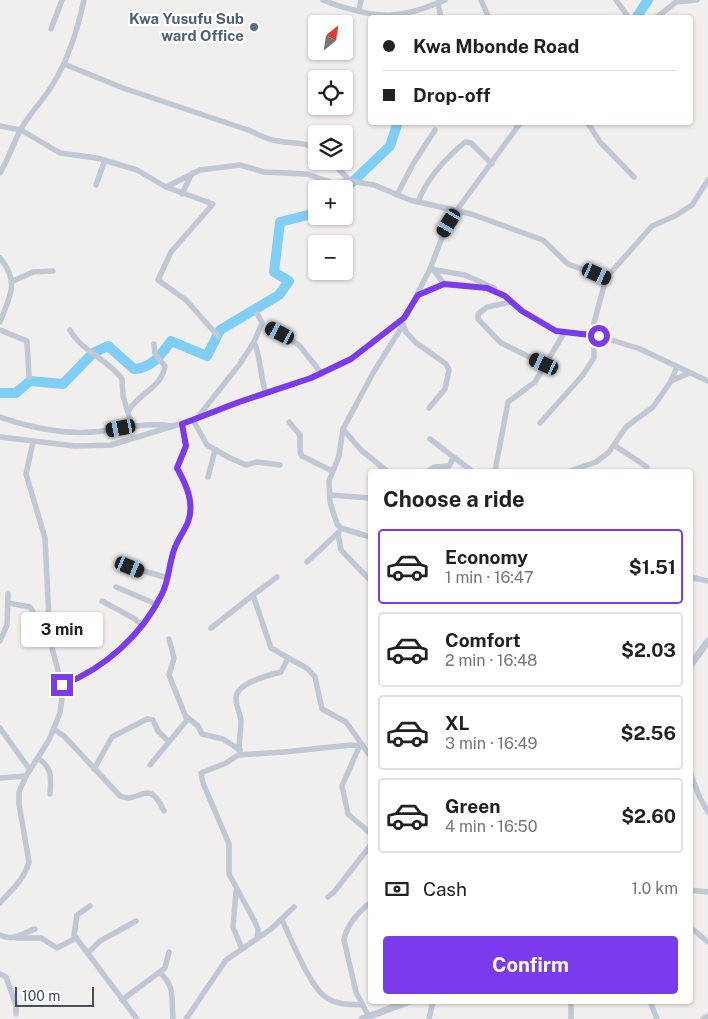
<!DOCTYPE html>
<html lang="en">
<head>
<meta charset="utf-8">
<style>
	body { margin:0; font-family:"Public Sans",sans-serif; background:#f2f2f2; color:#202124; height:100vh; display:flex; flex-direction:column; font-size:19px; white-space:nowrap }
	* { box-sizing:border-box; margin:0 }
	p { font-size:16px; color:#757577 }
	.icon { flex:none; width:28px; height:28px; fill:none; stroke:currentColor; stroke-width:2; stroke-linecap:round; stroke-linejoin:round }
	.map { position:relative; flex:1; overflow:hidden }
	.drawer { position:absolute; left:368px; top:469px; width:325px; height:535px; display:flex; flex-direction:column; background:#fff; border-radius:5px; box-shadow:0 1px 4px #0004 }
	.drawer>* { flex:none }
	.hud { position:absolute; left:368px; top:15px; width:325px; height:110px; border-radius:5px; box-shadow:0 1px 4px #0004; display:grid; align-content:center; height:110px; padding:0 15px; background:#fff }
	.needle { width:32px; rotate:30deg }
	.controls { position:absolute; left:308px; top:15px; display:grid; gap:10px }
	.controls a { display:grid; place-items:center; width:45px; height:45px; border-radius:5px; background:#fff; box-shadow:0 1px 4px #0004; font-size:25px }
	.scale { position:absolute; left:15px; bottom:12px; width:79px; box-sizing:border-box; padding-left:5px; border:2px solid #444e5d; border-top:0; font-size:14px; line-height:18px; white-space:nowrap; color:#444e5d; -webkit-text-stroke:4px #fff; paint-order:stroke }
	.end { position:absolute; width:22px; height:22px; margin:-11px; border:6px solid #7c3aed; background:#fff; box-shadow:0 0 0 2px #fff }
	.from { border-radius:50% }
	.bubble { position:absolute; height:35px; border-radius:5px; background:#fff; box-shadow:0 1px 4px #0004; font-size:16px; font-weight:700; line-height:35px; text-align:center }
	.car { position:absolute; width:15px; height:30px; margin:-15px -8px; border-radius:6px; box-shadow:0 0 4px 1px #0007; background:linear-gradient(#222 24%,#8ab4d8 0 40%,#222 0 76%,#8ab4d8 0 86%,#222 0) }
	.hud b { display:flex; align-items:center; gap:18px; height:48px; font-size:19px }
	.hud b+b { border-top:1px solid #e0e0e0 }
	.hud i { width:12px; height:12px; background:#202124 }
	ul { padding:0; list-style:none }
	li { display:flex; align-items:center; gap:15px; height:75px; margin:0 10px 8px; padding:0 5px; border:2px solid #e0e0e0; border-radius:5px }
	li div { flex:1 }
	li b { display:block; font-size:19px }
	li em { font-style:normal; font-weight:700 }
	li.on { border-color:#7c3aed }
	li>.icon { width:45px; height:45px; stroke-width:1.5 }
	h2 { padding:0 15px; font-size:22px; line-height:60px }
	.pay { display:flex; align-items:center; gap:12px; height:55px; padding:0 15px; font-size:19px }
	.pay p { margin-inline-start:auto }
	.cta { display:flex; gap:10px; margin-top:auto; padding:10px 15px }
	.cta a { flex:1; height:58px; border-radius:5px; background:#7c3aed; color:#fff; font-size:20px; font-weight:700; line-height:58px; text-align:center }
	.map>svg:first-child { display:block }
	.lines { fill:none; stroke-linecap:round; stroke-linejoin:round }
	.river { stroke:#81cef4; stroke-width:10 }
	.minor { stroke:#c0c8d5; stroke-width:5.5 }
	.tertiary { stroke:#c0c8d5; stroke-width:7 }
	.route { stroke:#7c3aed; stroke-width:6 }
	.service-dot { fill:#5c6f8a; stroke:#fff; stroke-width:2 }
	.labels { text-anchor:middle; dominant-baseline:central; stroke-width:4.5; stroke-linejoin:round; paint-order:stroke }
	.service-label { font-size:15px; font-weight:bold; fill:#4e5e75; stroke:#fff; text-anchor:end }
</style>
</head>
<body>
<div class="map">
<svg width="708" height="1019" viewBox="0 0 708 1019">
	<rect width="100%" height="100%" fill="#f1eeee"/>
	<g class="lines">
		<g class="river">
			<path d="M 636,18 L 648,0"/>
			<path d="M 344,190 L 390,146 L 398,122"/>
			<path d="M 0,393 L 16,393 L 30,381 L 63,384 L 93,353 L 108,346 L 134,369 C 152,368 161,355 171,341 L 207,356 L 220,330 L 279,295 L 289,281 L 274,272 L 280,222 L 316,213"/>
		</g>
		<g class="minor">
			<path d="M 323,0 C 339,7 375,17 392,15 C 409,14 429,7 445,0"/>
			<path d="M 481,0 L 489,18"/>
			<path d="M 616,0 L 629,18"/>
			<path d="M 438,3 L 441,18"/>
			<path d="M 359,10 L 361,0"/>
			<path d="M 656,18 L 676,2 L 697,0"/>
			<path d="M 51,29 L 62,0"/>
			<path d="M 64,64 L 123,88 L 248,130 C 258,134 267,140 278,141 C 292,144 303,141 316,149"/>
			<path d="M 587,122 L 600,142 L 634,177"/>
			<path d="M 0,126 L 21,130 L 60,153 L 97,158 L 137,170 L 166,187 L 200,170 L 240,165 L 264,172 L 307,174 L 333,183 L 350,181"/>
			<path d="M 331,161 L 350,181 L 374,185 L 410,200 L 471,214 L 543,240 L 568,264 L 606,278"/>
			<path d="M 0,173 C 10,157 14,139 24,124 C 31,113 40,103 47,93 C 67,65 77,33 84,0"/>
			<path d="M 96,185 L 105,160"/>
			<path d="M 166,187 L 213,204 L 171,252 L 158,280 L 186,300 L 218,336"/>
			<path d="M 182,194 L 192,173"/>
			<path d="M 397,195 L 413,164 L 435,130"/>
			<path d="M 418,202 C 427,178 446,158 465,142 L 471,143 L 492,164"/>
			<path d="M 0,258 C 20,282 10,296 0,322"/>
			<path d="M 430,269 L 465,275 L 494,288"/>
			<path d="M 433,269 L 444,284"/>
			<path d="M 13,281 L 33,272 L 53,271"/>
			<path d="M 418,295 L 444,284 L 487,288 L 505,296 L 522,311 L 556,331 L 599,336 L 640,349 L 708,381"/>
			<path d="M 511,302 L 487,307 L 478,314 L 478,319 L 501,343 L 544,364"/>
			<path d="M 402,322 L 406,332 L 415,342 L 446,364 L 449,370 L 445,389 L 429,408"/>
			<path d="M 268,327 L 299,345 L 322,374"/>
			<path d="M 0,330 L 27,341 L 29,377"/>
			<path d="M 70,330 C 82,352 108,359 122,379 L 123,396 L 132,426"/>
			<path d="M 254,342 C 261,357 260,377 266,393"/>
			<path d="M 671,381 L 689,373"/>
			<path d="M 129,410 C 140,392 161,389 165,366 L 155,354 L 154,344"/>
			<path d="M 0,417 C 33,428 67,436 103,431 C 127,428 147,422 172,426"/>
			<path d="M 197,418 L 239,365 L 254,342 L 262,323 L 257,313"/>
			<path d="M 193,420 L 207,445 L 230,458 L 246,465 L 257,462 L 280,465"/>
			<path d="M 289,422 L 300,435 L 300,452 L 302,456 L 332,471"/>
			<path d="M 540,423 L 582,376 L 594,358 L 594,323 L 606,278 L 652,226 L 675,216 L 692,205 L 708,180"/>
			<path d="M 343,429 L 361,450 L 387,471"/>
			<path d="M 0,437 L 75,446 L 111,445 L 193,420 L 239,402 L 311,378 L 351,359 L 406,316 L 430,269 L 444,232 L 454,214 L 521,122"/>
			<path d="M 430,439 L 472,471"/>
			<path d="M 614,445 L 647,467"/>
			<path d="M 428,471 L 434,467 L 449,466 L 454,457"/>
			<path d="M 495,471 L 508,402 L 535,382 L 564,333"/>
			<path d="M 570,471 L 596,462 L 609,452 L 626,427 L 653,407 L 671,381 L 677,367"/>
			<path d="M 208,477 L 215,450"/>
			<path d="M 330,495 L 370,498"/>
			<path d="M 338,534 L 341,550 L 370,580"/>
			<path d="M 370,537 L 341,528 L 337,524 L 330,502 L 329,481 L 339,456 L 343,429 L 373,373 L 403,325"/>
			<path d="M 307,562 L 339,532"/>
			<path d="M 130,567 L 168,578"/>
			<path d="M 277,577 L 253,595 L 271,648 L 308,669 L 315,677 L 322,709 L 346,722 L 370,756"/>
			<path d="M 690,577 L 708,581"/>
			<path d="M 116,587 L 156,604"/>
			<path d="M 102,601 L 135,619 L 143,626"/>
			<path d="M 8,603 L 30,607 C 37,618 41,632 50,641"/>
			<path d="M 211,628 L 253,595"/>
			<path d="M 0,641 L 7,625 L 8,594"/>
			<path d="M 62,685 C 104,669 142,634 162,594 C 169,580 169,564 174,550 C 177,540 184,532 188,522 C 195,503 186,484 177,468 L 186,446 L 182,423"/>
			<path d="M 187,717 L 198,726 L 202,734 L 223,739 L 240,750"/>
			<path d="M 0,728 L 30,770"/>
			<path d="M 54,729 L 64,736 L 120,796 C 141,805 147,775 164,811"/>
			<path d="M 360,745 L 342,786 L 348,814 L 370,833"/>
			<path d="M 239,750 C 239,740 241,731 241,722 C 241,714 236,707 236,699 C 235,683 269,675 281,672 L 288,658"/>
			<path d="M 38,758 C 53,769 51,777 50,794"/>
			<path d="M 150,765 L 187,720 L 169,675 L 174,658 L 169,639"/>
			<path d="M 94,769 L 112,737 L 147,719 L 153,720 L 158,731 L 168,741"/>
			<path d="M 690,773 L 700,798 L 708,812"/>
			<path d="M 0,778 L 26,776"/>
			<path d="M 690,890 L 708,892"/>
			<path d="M 236,891 L 233,927 L 242,949"/>
			<path d="M 328,897 L 334,892 L 370,846"/>
			<path d="M 0,903 C 12,889 24,880 29,862 L 19,804 L 19,792 L 26,776 L 49,740 L 60,713 L 62,698 L 62,685 L 50,641 L 45,538 L 26,474 L 33,442"/>
			<path d="M 90,906 L 77,915 L 74,935 L 137,1019"/>
			<path d="M 282,920 C 291,938 310,988 327,998 C 337,1005 350,1004 361,1005"/>
			<path d="M 690,927 L 708,942"/>
			<path d="M 0,935 C 14,942 22,933 35,929"/>
			<path d="M 17,938 L 41,938 L 57,948 L 76,938"/>
			<path d="M 257,939 L 258,929 L 255,922 L 229,874 L 229,844 L 203,783 L 201,773 L 226,763 L 238,755 L 284,752 L 351,745 L 361,746"/>
			<path d="M 88,953 L 100,941 L 136,921"/>
			<path d="M 160,973 C 176,986 171,1001 173,1019"/>
			<path d="M 0,974 L 6,977 L 16,1005 L 16,1014"/>
			<path d="M 122,1000 L 165,968 L 169,952"/>
			<path d="M 571,1001 L 571,1019"/>
			<path d="M 650,1001 L 657,1019"/>
			<path d="M 369,1017 L 356,992 L 344,940 C 346,926 359,911 370,903"/>
			<path d="M 186,1019 L 226,960 L 271,929 L 294,907"/>
			<path d="M 429,1019 L 433,1001"/>
			<path d="M 703,1019 L 708,1016"/>
		</g>
		<g class="tertiary">
			<path d="M 690,666 L 708,641"/>
			<path d="M 362,1019 L 410,1001"/>
		</g>
	</g>
	<g class="lines">
		<path class="route" d="M 62,685 C 104,669 142,635 162,594 C 169,580 169,564 174,550 C 177,540 184,532 188,522 C 195,503 186,484 177,468 L 186,446 L 182,424 L 239,402 L 311,378 L 351,359 L 404,318 L 418,295 L 444,284 L 487,288 L 505,296 L 522,311 L 556,331 L 599,336"/>
	</g>
	<circle class="service-dot" cx="254" cy="27" r="5"/>
	<g class="labels">
		<g class="service-label">
			<text x="244" y="18">Kwa Yusufu Sub<tspan x="244" dy="17">ward Office</tspan></text>
		</g>
	</g>
</svg>
<div class="controls">
<a><svg class="needle" viewBox="-14 -14 28 28"><path d="M0-13l5 13h-10z" fill="#e53935"/><path d="M0 13l5-13h-10z" fill="#757577"/></svg></a>
<a><svg class="icon" aria-label="locate" viewBox="0 0 24 24"><circle cx="12" cy="12" r="6"/><path d="M12 2v4M12 18v4M2 12h4M18 12h4"/></svg></a>
<a><svg class="icon" aria-label="layers" viewBox="0 0 24 24"><path d="M12 4l9 5-9 5-9-5zM3 14l9 5 9-5"/></svg></a>
<a>+</a>
<a>−</a>
</div>
<div class="scale">100 m</div>
<i class="end from" style="left:599px;top:336px"></i>
<i class="end" style="left:62px;top:685px"></i>
<div class="bubble" style="left:21px;top:612px;width:82px">3 min</div>
<i class="car" style="left:449px;top:223px;rotate:211deg"></i>
<i class="car" style="left:597px;top:274px;rotate:114deg"></i>
<i class="car" style="left:280px;top:333px;rotate:297deg"></i>
<i class="car" style="left:544px;top:364px;rotate:295deg"></i>
<i class="car" style="left:121px;top:428px;rotate:259deg"></i>
<i class="car" style="left:130px;top:567px;rotate:112deg"></i>
<div class="hud">
<b><i class="from"></i>Kwa Mbonde Road</b>
<b><i></i>Drop-off</b>
</div>
<section class="drawer">
<h2>Choose a ride</h2>
<ul>
<li class="on"><svg class="icon" aria-label="car" viewBox="0 0 24 24"><path d="M5 17H2v-5l4-1 3-4h7l3 4 3 1v5h-3M9 17h6M6 11h13"/><circle cx="7" cy="17" r="2"/><circle cx="17" cy="17" r="2"/></svg><div><b>Economy</b><p>1 min · 16:47</p></div><em>$1.51</em></li>
<li><svg class="icon" aria-label="car" viewBox="0 0 24 24"><path d="M5 17H2v-5l4-1 3-4h7l3 4 3 1v5h-3M9 17h6M6 11h13"/><circle cx="7" cy="17" r="2"/><circle cx="17" cy="17" r="2"/></svg><div><b>Comfort</b><p>2 min · 16:48</p></div><em>$2.03</em></li>
<li><svg class="icon" aria-label="car" viewBox="0 0 24 24"><path d="M5 17H2v-5l4-1 3-4h7l3 4 3 1v5h-3M9 17h6M6 11h13"/><circle cx="7" cy="17" r="2"/><circle cx="17" cy="17" r="2"/></svg><div><b>XL</b><p>3 min · 16:49</p></div><em>$2.56</em></li>
<li><svg class="icon" aria-label="car" viewBox="0 0 24 24"><path d="M5 17H2v-5l4-1 3-4h7l3 4 3 1v5h-3M9 17h6M6 11h13"/><circle cx="7" cy="17" r="2"/><circle cx="17" cy="17" r="2"/></svg><div><b>Green</b><p>4 min · 16:50</p></div><em>$2.60</em></li>
</ul>
<div class="pay"><svg class="icon" aria-label="cash" viewBox="0 0 24 24"><path d="M3 7h18v10H3z"/><circle cx="12" cy="12" r="2"/></svg>Cash<p>1.0 km</p></div>
<div class="cta"><a>Confirm</a></div>
</section>
</div>
</body>
</html>
